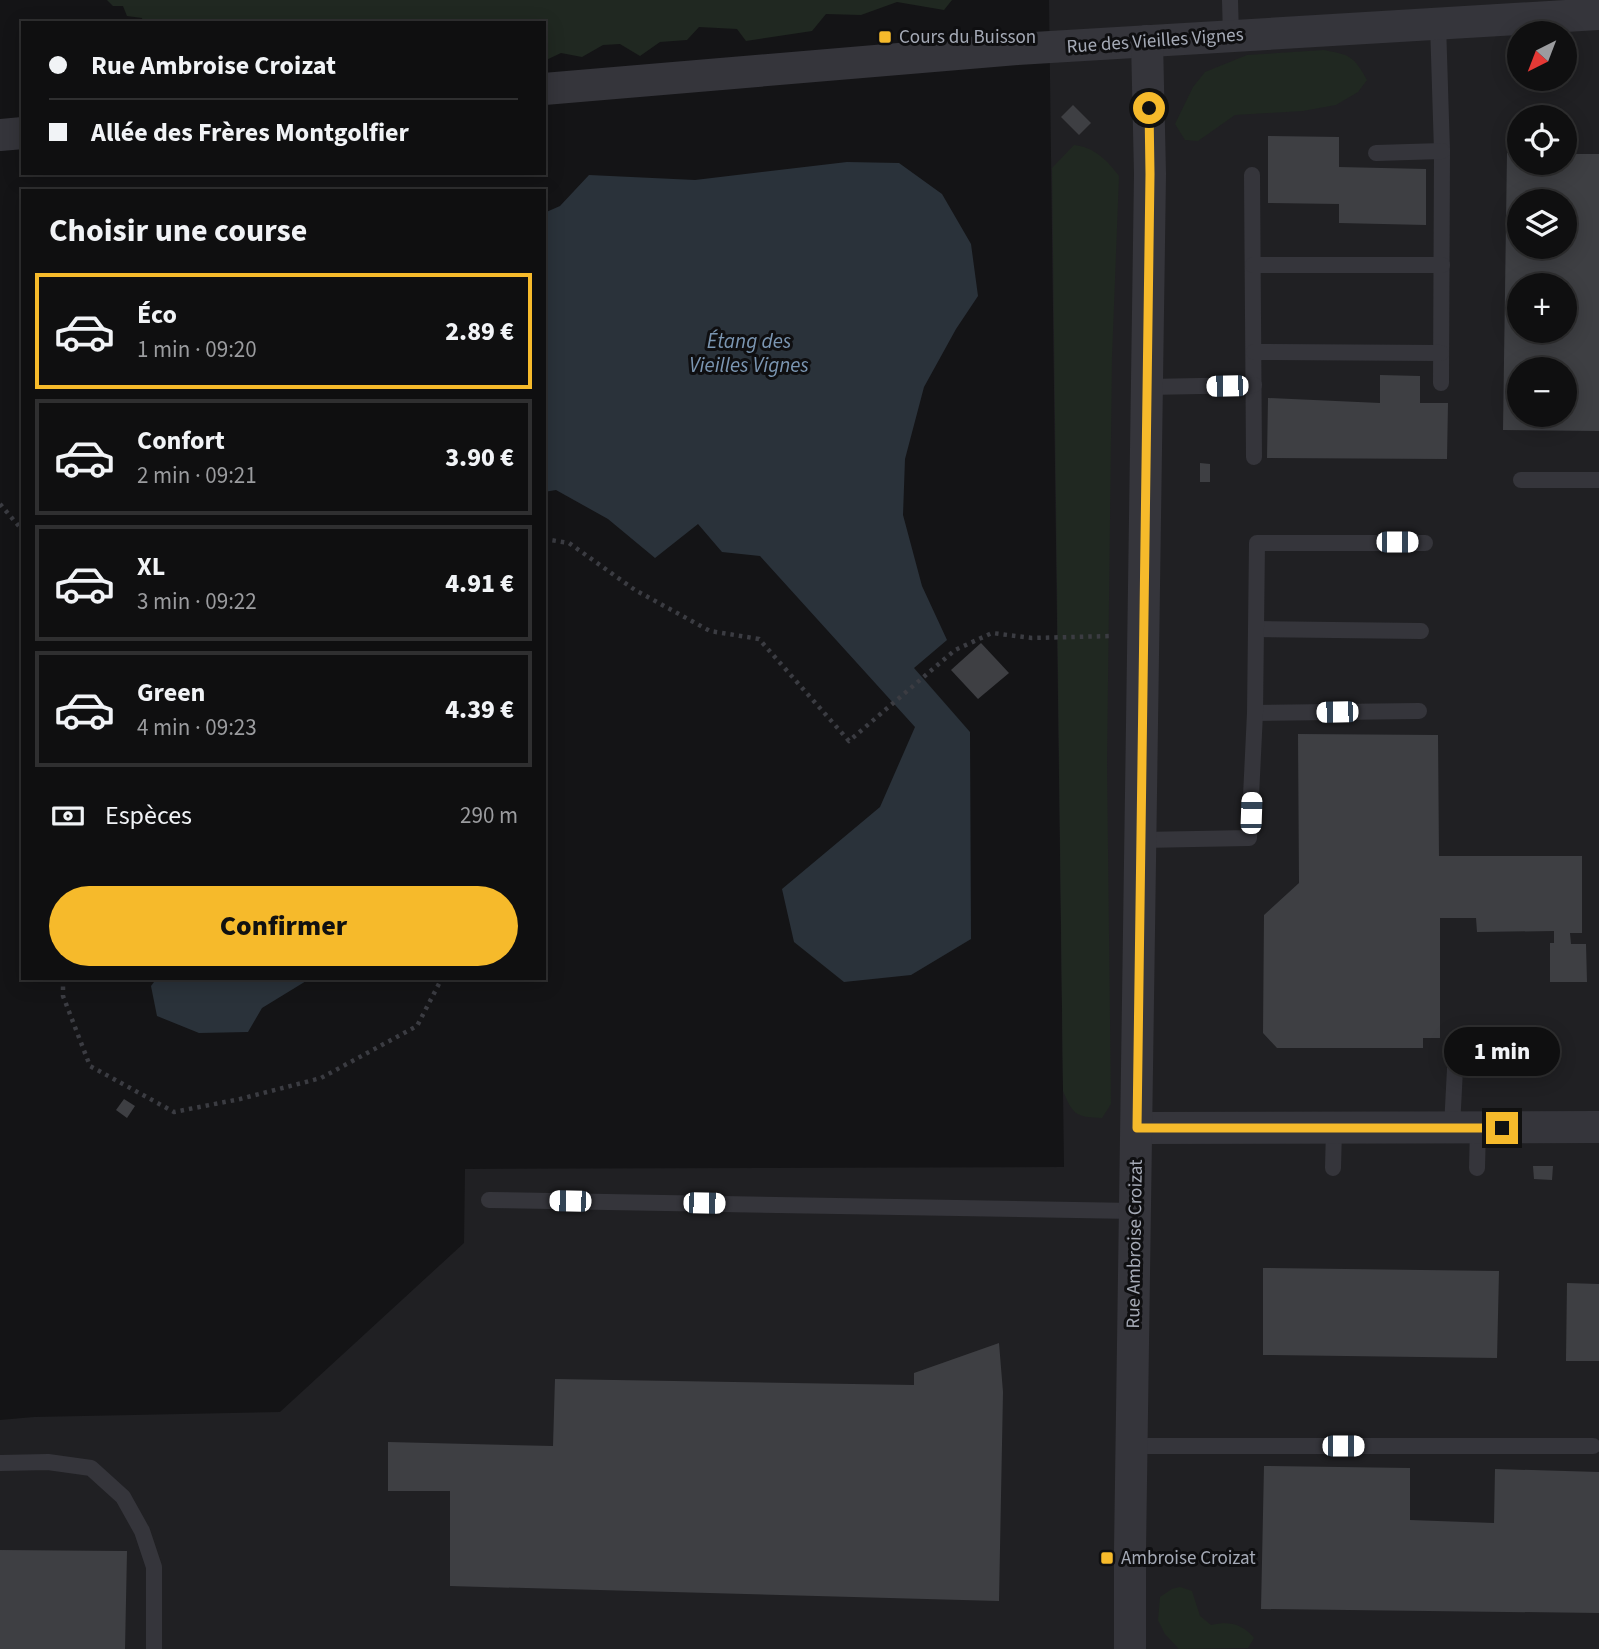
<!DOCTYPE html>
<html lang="fr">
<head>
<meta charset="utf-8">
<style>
	body { margin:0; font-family:"Source Sans 3",sans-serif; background:#1d1d1e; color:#f1f3f6; height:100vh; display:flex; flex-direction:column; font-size:26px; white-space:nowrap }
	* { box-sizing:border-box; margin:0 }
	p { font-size:23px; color:#9b9c9f }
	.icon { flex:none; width:38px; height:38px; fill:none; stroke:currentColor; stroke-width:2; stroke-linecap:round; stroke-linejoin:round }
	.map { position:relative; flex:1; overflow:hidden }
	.panel { position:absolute; left:21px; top:189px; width:525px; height:791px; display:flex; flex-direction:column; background:#0f0f10; border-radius:0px; box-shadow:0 4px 18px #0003,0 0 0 2px #2f2f30 }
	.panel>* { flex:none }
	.guide { position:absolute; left:21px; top:21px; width:525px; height:154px; border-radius:0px; box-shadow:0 4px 18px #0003,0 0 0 2px #2f2f30; display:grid; align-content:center; height:154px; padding:0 28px; background:#0f0f10 }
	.needle { width:46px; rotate:222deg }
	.buttons { position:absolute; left:1507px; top:21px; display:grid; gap:14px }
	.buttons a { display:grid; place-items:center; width:70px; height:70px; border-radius:50%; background:#0f0f10; box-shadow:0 4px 18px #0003,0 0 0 2px #2f2f30; font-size:35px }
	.end { position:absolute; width:32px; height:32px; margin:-16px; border:9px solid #f6ba2b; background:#111; box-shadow:0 0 0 4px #111 }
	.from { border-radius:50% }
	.bubble { position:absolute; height:49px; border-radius:24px; background:#0f0f10; box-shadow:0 4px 18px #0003,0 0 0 2px #2f2f30; font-size:23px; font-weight:800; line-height:49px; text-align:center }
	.car { position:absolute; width:21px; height:42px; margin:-21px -10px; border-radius:9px; box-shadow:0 0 5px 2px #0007; background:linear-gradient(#fff 24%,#345 0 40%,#fff 0 76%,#345 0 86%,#fff 0) }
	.guide b { display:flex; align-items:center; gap:24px; height:66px; font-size:26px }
	.guide b+b { border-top:2px solid #2f2f30 }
	.guide i { width:18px; height:18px; background:#f1f3f6 }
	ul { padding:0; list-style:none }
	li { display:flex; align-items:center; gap:21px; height:116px; margin:0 14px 10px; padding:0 14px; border:4px solid #2f2f30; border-radius:0px }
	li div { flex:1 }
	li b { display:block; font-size:26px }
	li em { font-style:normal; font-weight:800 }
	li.selected { border-color:#f6ba2b }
	li>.icon { width:63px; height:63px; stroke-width:1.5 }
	h2 { padding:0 28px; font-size:32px; line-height:84px }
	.pay { display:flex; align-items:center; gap:18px; height:77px; padding:0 28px; font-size:26px }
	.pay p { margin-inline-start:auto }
	.cta { display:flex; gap:14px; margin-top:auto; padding:14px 28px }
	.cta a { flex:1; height:80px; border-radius:42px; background:#f6ba2b; color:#111; font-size:28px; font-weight:800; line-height:80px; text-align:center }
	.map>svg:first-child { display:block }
	.built { fill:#202023; fill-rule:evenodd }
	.green { fill:#202821 }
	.water { fill:#2a323a }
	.building { fill:#3e3f43; fill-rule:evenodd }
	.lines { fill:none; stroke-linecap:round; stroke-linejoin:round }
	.path { stroke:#3b3c42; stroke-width:4.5; stroke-dasharray:3.5 5; stroke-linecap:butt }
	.lane { stroke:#35353b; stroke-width:16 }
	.street { stroke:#35353b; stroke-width:32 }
	.route { stroke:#f6ba2b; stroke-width:9 }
	.poi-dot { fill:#f6ba2b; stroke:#0f0f11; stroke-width:2.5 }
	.labels { text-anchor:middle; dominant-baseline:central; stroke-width:6; stroke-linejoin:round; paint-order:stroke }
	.poi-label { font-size:19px; fill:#a5aab6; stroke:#0f0f11; text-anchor:start }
	.street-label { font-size:19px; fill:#a5aab6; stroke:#0f0f11 }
	.water-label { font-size:21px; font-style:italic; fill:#7b96b2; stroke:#0f0f11 }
</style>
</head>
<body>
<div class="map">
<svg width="1599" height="1649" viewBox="0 0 1599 1649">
	<rect width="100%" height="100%" fill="#141416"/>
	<path class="built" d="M 1049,0 L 1599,0 L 1599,1649 L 0,1649 L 0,1420 L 34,1417 L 280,1412 L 464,1243 L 465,1169 L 1064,1167 ZM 1519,33 L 1564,33 L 1564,79 L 1519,79 ZM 1519,117 L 1564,117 L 1564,163 L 1519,163 ZM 1519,201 L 1564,201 L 1564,247 L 1519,247 ZM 1519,285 L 1564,285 L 1564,331 L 1519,331 ZM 1519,369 L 1564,369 L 1564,415 L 1519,415 Z"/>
	<g class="green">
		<path d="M 107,0 L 952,0 L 944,10 L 897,2 L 861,15 L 826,14 L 812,31 L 746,41 L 737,29 L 699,27 L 687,40 L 660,42 L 640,56 L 620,44 L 603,45 L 582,57 L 561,53 L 544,61 L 544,23 L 143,23 L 142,18 L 127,16 L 123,6 L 113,6 Z"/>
		<path d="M 1324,50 C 1350,55 1354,56 1367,80 L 1358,92 L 1336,105 L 1303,111 L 1235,115 L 1198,141 L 1185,140 L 1175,124 L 1193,87 L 1205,72 L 1247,55 Z"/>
		<path d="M 1074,145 C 1094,147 1107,160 1119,176 L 1112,357 L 1107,764 L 1111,1104 L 1102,1118 C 1076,1117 1073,1115 1063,1091 L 1052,168 Z"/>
		<path d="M 1180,1587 L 1192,1591 L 1200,1616 L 1211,1625 C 1228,1621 1242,1623 1254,1638 L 1248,1648 L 1179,1649 L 1165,1634 L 1158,1620 L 1160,1597 L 1172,1589 Z"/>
	</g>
	<g class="water">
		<path d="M 847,162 L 899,163 L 942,194 L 971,244 L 978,296 L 956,329 L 924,387 L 905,459 L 903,515 L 922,586 L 947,640 L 914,668 L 970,732 L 971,939 L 911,975 L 844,982 L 794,942 L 782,889 L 880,807 L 915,727 L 760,556 L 722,552 L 698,524 L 655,558 L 608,519 L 556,490 L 544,492 L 544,213 L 560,206 L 589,175 L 695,180 Z"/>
		<path d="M 157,978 L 311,978 L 262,1008 L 248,1032 L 199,1033 L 157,1016 L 151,986 Z"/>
	</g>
	<g class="building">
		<path d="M 1073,105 L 1091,123 L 1079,135 L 1061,117 Z"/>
		<path d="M 1268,136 L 1339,137 L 1339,167 L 1426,169 L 1426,225 L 1339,223 L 1339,204 L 1268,203 Z"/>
		<path d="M 1507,153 L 1519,153 L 1519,163 L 1564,163 L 1564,154 L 1599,154 L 1599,431 L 1503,430 ZM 1519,201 L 1564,201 L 1564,247 L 1519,247 ZM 1519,285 L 1564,285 L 1564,331 L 1519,331 ZM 1519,369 L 1564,369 L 1564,415 L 1519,415 Z"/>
		<path d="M 1380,375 L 1420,376 L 1420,403 L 1448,403 L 1447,459 L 1267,458 L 1268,398 L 1380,403 Z"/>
		<path d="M 1200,463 L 1210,464 L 1210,482 L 1200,482 Z"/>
		<path d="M 981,643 L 1009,673 L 978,699 L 951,670 Z"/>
		<path d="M 1298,734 L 1438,735 L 1439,856 L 1582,856 L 1582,933 L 1570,933 L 1571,944 L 1586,944 L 1587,982 L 1550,982 L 1550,943 L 1554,943 L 1554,931 L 1477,932 L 1476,918 L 1440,918 L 1440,1038 L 1423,1038 L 1423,1048 L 1277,1048 L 1263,1033 L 1264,915 L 1299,883 Z"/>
		<path d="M 124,1099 L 135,1106 L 127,1118 L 116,1110 Z"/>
		<path d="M 1533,1166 L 1553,1166 L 1552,1180 L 1534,1179 Z"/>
		<path d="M 1263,1268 L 1499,1271 L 1497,1358 L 1263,1355 Z"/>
		<path d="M 1567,1283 L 1599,1284 L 1599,1361 L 1566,1361 Z"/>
		<path d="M 999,1343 L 1003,1392 L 999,1601 L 450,1586 L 450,1491 L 388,1491 L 388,1442 L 553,1446 L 555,1379 L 914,1385 L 914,1373 Z"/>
		<path d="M 1264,1466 L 1410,1468 L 1410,1520 L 1494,1523 L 1495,1469 L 1599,1472 L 1599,1613 L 1261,1609 Z"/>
		<path d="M 0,1550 L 127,1551 L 125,1649 L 0,1649 Z"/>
	</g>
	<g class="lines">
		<g class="path">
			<path d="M 0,504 L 23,531"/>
			<path d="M 544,539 L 569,543 L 635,590 L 710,631 L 759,639 L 849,741 L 955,650 L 992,633 L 1032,638 L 1112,636"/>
			<path d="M 63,978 L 63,996 L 90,1066 L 174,1112 L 240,1099 L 321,1078 L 417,1026 L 442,978"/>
		</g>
		<g class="lane">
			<path d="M 1230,0 L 1231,36"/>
			<path d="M 1438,24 L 1442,151 L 1441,383"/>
			<path d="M 1376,153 L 1442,151"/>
			<path d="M 1252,175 L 1254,457"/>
			<path d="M 1253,265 L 1442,265"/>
			<path d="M 1254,352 L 1441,353"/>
			<path d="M 1147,387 L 1254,385"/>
			<path d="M 1521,480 L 1599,480"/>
			<path d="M 1256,629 L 1421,631"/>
			<path d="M 1255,713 L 1419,711"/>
			<path d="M 1141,840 L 1249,838 L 1255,713 L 1257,543 L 1425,543"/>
			<path d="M 1452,1127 L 1455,1069"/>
			<path d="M 1333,1168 L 1334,1128"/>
			<path d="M 1477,1168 L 1478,1128"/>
			<path d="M 489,1200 L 1135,1211"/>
			<path d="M 1132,1446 L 1593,1446"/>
			<path d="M 0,1463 L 48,1462 L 91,1468 L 123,1497 L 142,1531 L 154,1567 L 154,1649"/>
		</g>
		<g class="street">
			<path d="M 544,89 L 1017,49 L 1599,14"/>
			<path d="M 0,135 L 23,133"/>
			<path d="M 1137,1128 L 1599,1127"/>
			<path d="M 1130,1649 L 1130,1550 L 1150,174 L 1147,41"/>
		</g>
	</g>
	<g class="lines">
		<path class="route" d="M 1149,108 L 1150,174 L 1137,1128 L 1502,1128"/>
	</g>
	<g class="poi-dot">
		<rect x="878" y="30" width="14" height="14" rx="3.5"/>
		<rect x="1100" y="1551" width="14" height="14" rx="3.5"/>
	</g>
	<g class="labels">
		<g class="poi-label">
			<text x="899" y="37">Cours du Buisson</text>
			<text x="1121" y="1558">Ambroise Croizat</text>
		</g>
		<g class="street-label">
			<text transform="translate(1155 41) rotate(-4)">Rue des Vieilles Vignes</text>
			<text transform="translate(1135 1244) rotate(-89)">Rue Ambroise Croizat</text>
		</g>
		<g class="water-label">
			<text x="749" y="341">Étang des<tspan x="749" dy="24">Vieilles Vignes</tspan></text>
		</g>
	</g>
</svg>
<div class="buttons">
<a><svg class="needle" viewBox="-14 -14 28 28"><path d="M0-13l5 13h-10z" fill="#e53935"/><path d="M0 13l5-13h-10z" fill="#9b9c9f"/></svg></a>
<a><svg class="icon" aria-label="locate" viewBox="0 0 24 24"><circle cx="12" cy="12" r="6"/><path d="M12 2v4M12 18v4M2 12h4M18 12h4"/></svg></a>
<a><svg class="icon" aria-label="layers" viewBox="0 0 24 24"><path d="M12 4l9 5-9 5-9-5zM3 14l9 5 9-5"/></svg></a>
<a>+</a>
<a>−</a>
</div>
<i class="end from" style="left:1149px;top:108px"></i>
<i class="end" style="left:1502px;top:1128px"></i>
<div class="bubble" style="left:1444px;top:1027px;width:116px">1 min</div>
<i class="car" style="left:1227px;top:386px;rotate:269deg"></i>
<i class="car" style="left:1397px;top:542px;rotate:90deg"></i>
<i class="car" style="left:1337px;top:712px;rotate:269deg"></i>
<i class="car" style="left:1251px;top:813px;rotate:2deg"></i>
<i class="car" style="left:570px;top:1201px;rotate:271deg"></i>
<i class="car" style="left:704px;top:1203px;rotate:91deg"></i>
<i class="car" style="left:1343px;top:1446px;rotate:90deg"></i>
<div class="guide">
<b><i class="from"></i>Rue Ambroise Croizat</b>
<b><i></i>Allée des Frères Montgolfier</b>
</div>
<section class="panel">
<h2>Choisir une course</h2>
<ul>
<li class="selected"><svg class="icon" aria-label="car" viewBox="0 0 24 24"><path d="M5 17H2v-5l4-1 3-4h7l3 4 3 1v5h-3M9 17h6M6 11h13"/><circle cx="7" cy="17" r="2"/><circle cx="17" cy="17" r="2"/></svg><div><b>Éco</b><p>1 min · 09:20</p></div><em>2.89 €</em></li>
<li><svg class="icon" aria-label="car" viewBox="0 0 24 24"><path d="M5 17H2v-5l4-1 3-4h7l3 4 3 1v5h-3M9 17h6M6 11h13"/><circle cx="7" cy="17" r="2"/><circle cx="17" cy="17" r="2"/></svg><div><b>Confort</b><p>2 min · 09:21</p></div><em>3.90 €</em></li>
<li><svg class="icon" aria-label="car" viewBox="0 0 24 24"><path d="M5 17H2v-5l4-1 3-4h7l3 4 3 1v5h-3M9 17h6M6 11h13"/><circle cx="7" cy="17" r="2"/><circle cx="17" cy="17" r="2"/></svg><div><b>XL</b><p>3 min · 09:22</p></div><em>4.91 €</em></li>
<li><svg class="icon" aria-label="car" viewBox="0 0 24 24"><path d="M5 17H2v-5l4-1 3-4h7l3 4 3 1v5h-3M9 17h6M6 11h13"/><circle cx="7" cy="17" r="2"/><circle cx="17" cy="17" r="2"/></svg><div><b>Green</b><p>4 min · 09:23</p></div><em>4.39 €</em></li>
</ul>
<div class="pay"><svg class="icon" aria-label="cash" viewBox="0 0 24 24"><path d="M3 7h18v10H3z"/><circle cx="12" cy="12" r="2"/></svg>Espèces<p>290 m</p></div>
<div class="cta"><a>Confirmer</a></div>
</section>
</div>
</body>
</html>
